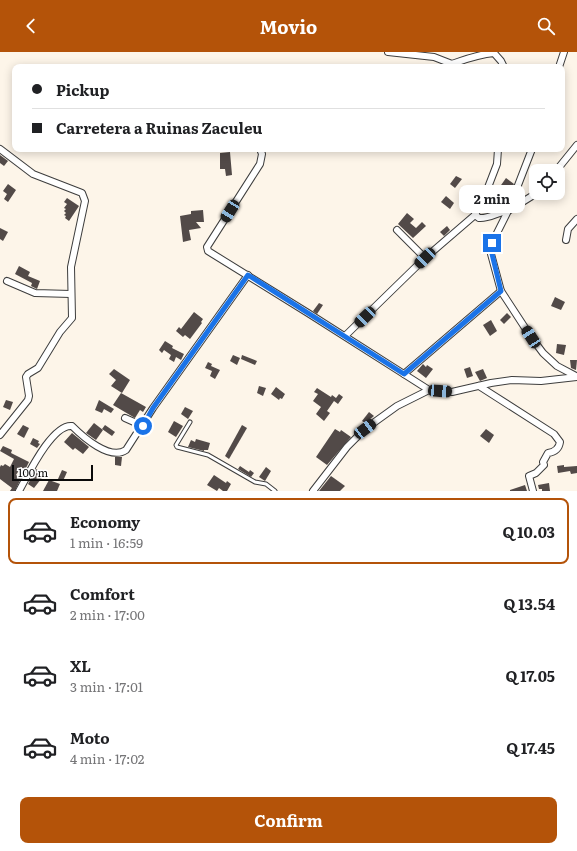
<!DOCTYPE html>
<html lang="en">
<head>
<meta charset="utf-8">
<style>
	body { margin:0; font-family:Literata,serif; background:#f2f2f2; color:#202124; height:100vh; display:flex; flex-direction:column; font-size:15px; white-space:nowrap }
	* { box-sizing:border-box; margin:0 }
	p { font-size:13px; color:#757577 }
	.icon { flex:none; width:22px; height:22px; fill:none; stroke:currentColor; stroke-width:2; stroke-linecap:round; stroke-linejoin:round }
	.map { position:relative; height:439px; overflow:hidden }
	.drawer { display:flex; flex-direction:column; background:#fff; flex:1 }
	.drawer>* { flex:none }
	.hud { position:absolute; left:12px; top:12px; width:553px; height:88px; border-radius:8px; box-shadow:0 2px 10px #0003; display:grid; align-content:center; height:88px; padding:0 20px; background:#fff }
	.tools { position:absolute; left:529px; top:112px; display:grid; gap:8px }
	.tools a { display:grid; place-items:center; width:36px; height:36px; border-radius:8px; background:#fff; box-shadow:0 2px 10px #0003; font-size:20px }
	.scale { position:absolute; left:12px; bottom:10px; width:81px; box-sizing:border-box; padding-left:4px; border:2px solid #0a0a0a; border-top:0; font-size:11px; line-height:14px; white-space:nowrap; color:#0a0a0a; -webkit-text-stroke:3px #fff; paint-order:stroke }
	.end { position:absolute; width:18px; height:18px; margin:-9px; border:5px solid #1a73e8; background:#fff; box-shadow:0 0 0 2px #fff }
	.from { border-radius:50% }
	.bubble { position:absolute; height:28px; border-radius:8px; background:#fff; box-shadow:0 2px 10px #0003; font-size:13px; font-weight:700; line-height:28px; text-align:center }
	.car { position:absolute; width:12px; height:24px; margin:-12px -6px; border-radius:5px; box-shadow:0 0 3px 1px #0007; background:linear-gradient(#222 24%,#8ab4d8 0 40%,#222 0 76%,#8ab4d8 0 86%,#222 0) }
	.hud b { display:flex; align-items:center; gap:14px; height:38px; font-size:15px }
	.hud b+b { border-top:1px solid #e0e0e0 }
	.hud i { width:10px; height:10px; background:#202124 }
	ul { padding:7px 0 0; list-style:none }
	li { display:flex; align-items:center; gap:12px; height:66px; margin:0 8px 6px; padding:0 12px; border:2px solid transparent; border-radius:8px }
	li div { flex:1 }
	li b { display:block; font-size:15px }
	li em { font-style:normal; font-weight:700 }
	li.selected { border-color:#b45309 }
	li>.icon { width:36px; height:36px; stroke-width:1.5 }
	.cta { display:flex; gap:8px; margin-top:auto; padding:8px 20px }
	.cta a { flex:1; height:46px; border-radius:8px; background:#b45309; color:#fff; font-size:16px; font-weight:700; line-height:46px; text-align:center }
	header { display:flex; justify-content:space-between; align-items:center; height:52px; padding:0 20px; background:#b45309; color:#fff; font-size:18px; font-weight:700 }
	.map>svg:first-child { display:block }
	.building { fill:#524a48 }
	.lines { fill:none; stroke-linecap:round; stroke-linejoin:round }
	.lane-casing { stroke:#3d3d3d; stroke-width:5 }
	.street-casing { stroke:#3d3d3d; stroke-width:8 }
	.lane { stroke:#fff; stroke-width:3 }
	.street { stroke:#fff; stroke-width:6 }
	.route { stroke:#1a73e8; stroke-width:5 }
</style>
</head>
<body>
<header><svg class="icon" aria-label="back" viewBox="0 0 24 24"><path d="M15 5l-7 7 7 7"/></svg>Movio<svg class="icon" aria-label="search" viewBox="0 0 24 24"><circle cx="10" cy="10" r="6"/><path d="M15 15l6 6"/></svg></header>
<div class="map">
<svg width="577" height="439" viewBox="0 0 577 439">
	<rect width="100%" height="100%" fill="#fdf5e9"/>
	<g class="building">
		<path d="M 230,100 L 232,123 L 226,124 L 225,117 L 220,117 L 220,101 Z"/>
		<path d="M 0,103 L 8,109 L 4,114 L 0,111 Z"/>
		<path d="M 456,124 L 462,127 L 455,136 L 450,132 Z"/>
		<path d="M 506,126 L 514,132 L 508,146 L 503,154 L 495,152 L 496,149 L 492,146 Z"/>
		<path d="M 8,132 L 16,138 L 8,150 L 4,147 L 7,142 L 3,139 Z"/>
		<path d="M 446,144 L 454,151 L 450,157 L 441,150 Z"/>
		<path d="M 67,146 L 79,154 L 69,169 L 65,166 L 66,164 L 64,163 L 66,161 L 64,159 L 66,157 L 64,156 L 67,152 L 64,150 Z"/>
		<path d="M 203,158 L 204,170 L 196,170 L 201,176 L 189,178 L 191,188 L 183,190 L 180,164 L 191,162 L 191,159 Z"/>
		<path d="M 407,161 L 414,167 L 410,171 L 416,176 L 422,170 L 426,174 L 413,186 L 398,172 Z"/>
		<path d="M 447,174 L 450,178 L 444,184 L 440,180 Z"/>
		<path d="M 0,176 L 8,180 L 3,189 L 0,187 Z"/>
		<path d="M 19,214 L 30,220 L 28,224 L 40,229 L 37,237 L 31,234 L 32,231 L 15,222 Z"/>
		<path d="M 555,245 L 565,250 L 561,258 L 551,254 Z"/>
		<path d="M 319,251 L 323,253 L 317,262 L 313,259 Z"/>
		<path d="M 194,260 L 203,267 L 201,270 L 202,271 L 190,287 L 185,283 L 183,285 L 176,279 L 179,275 L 181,277 Z"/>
		<path d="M 507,261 L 511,265 L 504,272 L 500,268 Z"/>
		<path d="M 491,268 L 497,279 L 490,284 L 483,273 Z"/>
		<path d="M 165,289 L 173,294 L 172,296 L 184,302 L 181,308 L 176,305 L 174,310 L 169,307 L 171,303 L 164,298 L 162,301 L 159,298 Z"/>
		<path d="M 557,292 L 566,293 L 564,303 L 556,301 Z"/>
		<path d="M 233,303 L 240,306 L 237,313 L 230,309 Z"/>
		<path d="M 242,303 L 257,309 L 255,313 L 241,307 Z"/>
		<path d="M 570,308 L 577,308 L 576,318 L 571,316 Z"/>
		<path d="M 208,310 L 212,312 L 211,314 L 220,318 L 215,327 L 210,324 L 212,319 L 205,316 Z"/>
		<path d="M 423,312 L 426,315 L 427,313 L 433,317 L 426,326 L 417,319 Z"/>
		<path d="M 470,315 L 473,324 L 467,326 L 464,317 Z"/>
		<path d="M 114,317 L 130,328 L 122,341 L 111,334 L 116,328 L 109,322 Z"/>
		<path d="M 483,317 L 487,326 L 480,329 L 475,320 Z"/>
		<path d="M 259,334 L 266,336 L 263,344 L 257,341 Z"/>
		<path d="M 276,335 L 285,342 L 282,347 L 280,346 L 279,348 L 271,342 Z"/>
		<path d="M 317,336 L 331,345 L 332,343 L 336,346 L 339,342 L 343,345 L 338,352 L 334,349 L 327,359 L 330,361 L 324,369 L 316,362 L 321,355 L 313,349 L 318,342 L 314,340 Z"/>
		<path d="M 121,341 L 146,355 L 143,360 L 140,358 L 135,366 L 113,353 Z"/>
		<path d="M 6,348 L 13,350 L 10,358 L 3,355 Z"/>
		<path d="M 99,348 L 114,357 L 111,361 L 104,357 L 102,361 L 95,358 Z"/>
		<path d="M 185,355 L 193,359 L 188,367 L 181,362 Z"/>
		<path d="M 369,360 L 374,364 L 365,371 L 362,369 Z"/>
		<path d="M 174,369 L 183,374 L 176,385 L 168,380 Z"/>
		<path d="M 94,371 L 103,378 L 96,388 L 86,381 Z"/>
		<path d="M 23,373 L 29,376 L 24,386 L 17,382 Z"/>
		<path d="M 105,373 L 115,380 L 112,384 L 102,377 Z"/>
		<path d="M 242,373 L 247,376 L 229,407 L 225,404 Z"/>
		<path d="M 335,377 L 340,380 L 341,378 L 351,385 L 327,413 L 316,405 Z"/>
		<path d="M 486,377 L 494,383 L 489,391 L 480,384 Z"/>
		<path d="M 72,381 L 89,395 L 83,402 L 75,396 L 73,398 L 64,390 Z"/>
		<path d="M 33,386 L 39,389 L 38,391 L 40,392 L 37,396 L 30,392 Z"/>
		<path d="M 196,387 L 210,391 L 208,398 L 204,398 L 204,399 L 188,395 L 191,388 L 195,390 Z"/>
		<path d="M 3,394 L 12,398 L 11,401 L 29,410 L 25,418 L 21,415 L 16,423 L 21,426 L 15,439 L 10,439 L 12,436 L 0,427 L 0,415 L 1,413 L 3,414 L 5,412 L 10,415 L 14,407 L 0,399 Z"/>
		<path d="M 115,405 L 122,405 L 121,414 L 115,413 Z"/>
		<path d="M 564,413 L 564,415 L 577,414 L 577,421 L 571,422 L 570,419 L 558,421 L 557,414 Z"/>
		<path d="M 240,414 L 249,420 L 250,418 L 254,421 L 251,425 L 238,417 Z"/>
		<path d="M 266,415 L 271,419 L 265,429 L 259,425 Z"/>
		<path d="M 36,417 L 45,422 L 34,436 L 28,432 Z"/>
		<path d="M 62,418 L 67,420 L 63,429 L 58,427 Z"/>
		<path d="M 214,423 L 226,431 L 227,429 L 231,432 L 227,439 L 223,439 L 219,436 L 217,439 L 207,433 Z"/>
		<path d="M 331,424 L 345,434 L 340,439 L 319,439 Z"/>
		<path d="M 49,428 L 60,432 L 57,439 L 43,439 Z"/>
		<path d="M 549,431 L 550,439 L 542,439 L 542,437 L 539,437 L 538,433 Z"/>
		<path d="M 525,433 L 527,439 L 510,439 L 510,438 Z"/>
	</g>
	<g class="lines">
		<g class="lane-casing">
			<path id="lane" d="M 190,370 L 176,393 L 177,395 L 208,403 L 255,430 L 266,432 L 275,439"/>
		</g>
		<g class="street-casing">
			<g id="street">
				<path d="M 388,0 L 434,5 L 452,12 C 466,7 479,2 494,1 L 501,9 L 504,15"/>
				<path d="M 559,15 L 564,0"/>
				<path d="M 0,97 L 33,122 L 82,141 L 85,149 L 71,215 L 72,266 L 60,280 L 38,316 L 28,322 L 26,325 L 29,344 L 28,348 L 0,383"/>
				<path d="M 260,97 L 262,102 L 260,112 L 207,195 L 208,199 L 308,261 L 429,338"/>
				<path d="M 498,97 L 497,112 L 487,138 L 475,163 L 479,166 C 489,167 498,160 508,159 L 532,97"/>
				<path d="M 556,119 L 577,93"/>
				<path d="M 536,140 L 532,144 L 508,159 L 492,191 L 491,202 L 501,239 L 531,285 L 543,301 L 557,314 L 576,324"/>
				<path d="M 397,178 L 425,206"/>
				<path d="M 566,188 L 568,177 L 577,167"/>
				<path d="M 7,229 L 35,241 L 71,242"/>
				<path d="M 345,284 L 425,206 L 475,163"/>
				<path d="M 404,322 L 501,239"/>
				<path d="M 479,334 L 554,382 L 560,390 C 559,397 555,400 548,401 L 543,410 L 544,413 L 536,421 L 529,424 L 533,439"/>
				<path d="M 125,366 L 143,374"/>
				<path d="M 19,439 C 28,423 52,372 72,374 C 83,385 110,409 126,398 L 153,356 L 248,223"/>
				<path d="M 313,439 L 347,395 L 365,377 L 397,354 L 429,338 L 452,340 L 491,331 L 512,328 L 541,329 L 577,325"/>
			</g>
		</g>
		<use href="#lane" class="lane"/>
		<use href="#street" class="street"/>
	</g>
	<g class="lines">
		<path class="route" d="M 143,374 L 153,356 L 248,223 L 404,322 L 501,239 L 492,202 L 492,191"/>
	</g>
</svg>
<div class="tools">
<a><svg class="icon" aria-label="locate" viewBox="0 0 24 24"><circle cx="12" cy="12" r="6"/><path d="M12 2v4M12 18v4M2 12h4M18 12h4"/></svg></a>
</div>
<div class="scale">100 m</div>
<i class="end from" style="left:143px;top:374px"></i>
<i class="end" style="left:492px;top:191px"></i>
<div class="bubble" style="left:459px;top:133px;width:66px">2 min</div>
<i class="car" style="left:230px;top:159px;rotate:212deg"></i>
<i class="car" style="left:425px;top:206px;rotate:226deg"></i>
<i class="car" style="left:365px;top:265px;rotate:226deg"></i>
<i class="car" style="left:531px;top:285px;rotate:327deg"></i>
<i class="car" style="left:440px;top:339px;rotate:94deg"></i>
<i class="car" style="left:365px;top:377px;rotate:53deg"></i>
<div class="hud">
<b><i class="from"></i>Pickup</b>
<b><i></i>Carretera a Ruinas Zaculeu</b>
</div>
</div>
<section class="drawer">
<ul>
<li class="selected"><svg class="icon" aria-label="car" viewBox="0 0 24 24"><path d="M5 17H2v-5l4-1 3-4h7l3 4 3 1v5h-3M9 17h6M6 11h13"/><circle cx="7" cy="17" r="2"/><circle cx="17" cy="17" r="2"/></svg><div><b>Economy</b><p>1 min · 16:59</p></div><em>Q 10.03</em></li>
<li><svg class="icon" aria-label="car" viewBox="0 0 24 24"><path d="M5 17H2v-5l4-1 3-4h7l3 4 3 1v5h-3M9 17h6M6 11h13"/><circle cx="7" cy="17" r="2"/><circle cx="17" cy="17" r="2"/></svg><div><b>Comfort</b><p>2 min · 17:00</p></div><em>Q 13.54</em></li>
<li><svg class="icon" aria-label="car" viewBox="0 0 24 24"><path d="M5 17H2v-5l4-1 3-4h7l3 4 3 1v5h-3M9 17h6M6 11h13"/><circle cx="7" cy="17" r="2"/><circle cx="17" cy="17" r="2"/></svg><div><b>XL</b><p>3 min · 17:01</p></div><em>Q 17.05</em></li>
<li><svg class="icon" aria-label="car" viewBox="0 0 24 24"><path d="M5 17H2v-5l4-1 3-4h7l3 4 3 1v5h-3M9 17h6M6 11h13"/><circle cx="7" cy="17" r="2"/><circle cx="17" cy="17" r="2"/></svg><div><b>Moto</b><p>4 min · 17:02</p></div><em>Q 17.45</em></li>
</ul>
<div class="cta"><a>Confirm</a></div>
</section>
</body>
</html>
